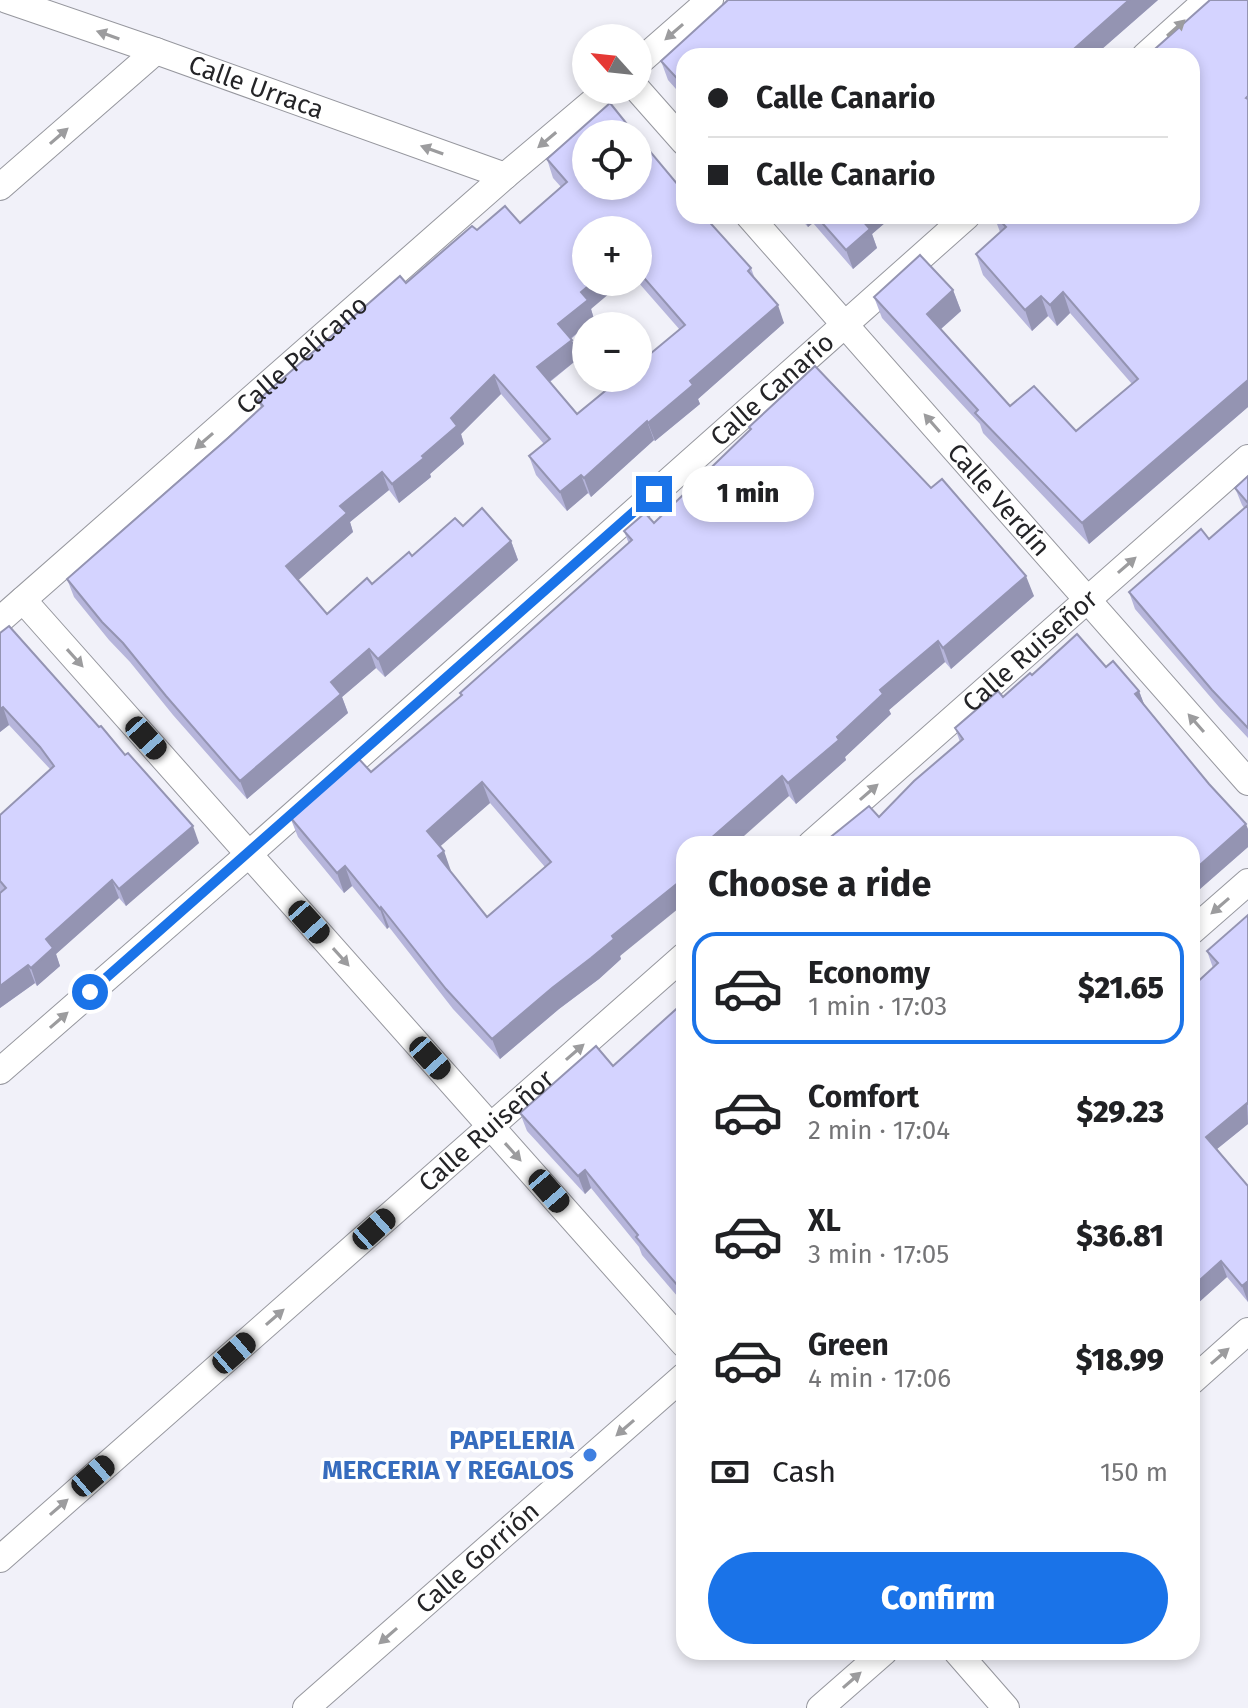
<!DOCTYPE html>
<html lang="en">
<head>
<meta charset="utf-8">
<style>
	body { margin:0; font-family:"Fira Sans",sans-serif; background:#f2f2f2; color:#202124; height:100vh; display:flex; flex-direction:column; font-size:30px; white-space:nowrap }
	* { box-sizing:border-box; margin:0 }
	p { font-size:26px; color:#757577 }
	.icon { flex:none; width:44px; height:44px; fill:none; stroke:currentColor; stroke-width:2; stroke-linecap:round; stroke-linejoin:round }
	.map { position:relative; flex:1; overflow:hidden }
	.sheet { position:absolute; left:676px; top:836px; width:524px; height:824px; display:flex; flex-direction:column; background:#fff; border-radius:24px; box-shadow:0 4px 12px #0003 }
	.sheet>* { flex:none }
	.top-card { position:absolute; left:676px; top:48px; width:524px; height:176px; border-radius:24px; box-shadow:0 4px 12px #0003; display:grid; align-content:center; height:176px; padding:0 32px; background:#fff }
	.needle { width:52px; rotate:297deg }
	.buttons { position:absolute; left:572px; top:24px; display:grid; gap:16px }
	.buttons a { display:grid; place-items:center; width:80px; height:80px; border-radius:50%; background:#fff; box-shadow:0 4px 12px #0003; font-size:40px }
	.end { position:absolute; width:36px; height:36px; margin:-18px; border:10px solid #1a73e8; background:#fff; box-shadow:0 0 0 4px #fff }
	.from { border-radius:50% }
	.bubble { position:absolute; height:56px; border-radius:28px; background:#fff; box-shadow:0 4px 12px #0003; font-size:26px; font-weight:800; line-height:56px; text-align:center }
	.car { position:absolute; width:24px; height:48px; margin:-24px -12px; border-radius:10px; box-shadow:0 0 6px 2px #0007; background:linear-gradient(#222 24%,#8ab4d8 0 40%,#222 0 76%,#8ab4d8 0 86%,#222 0) }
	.top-card b { display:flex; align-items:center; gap:28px; height:76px; font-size:30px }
	.top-card b+b { border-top:2px solid #e0e0e0 }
	.top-card i { width:20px; height:20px; background:#202124 }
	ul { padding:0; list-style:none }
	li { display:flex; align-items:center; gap:24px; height:112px; margin:0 16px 12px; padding:0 16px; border:4px solid transparent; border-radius:24px }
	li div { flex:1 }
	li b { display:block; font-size:30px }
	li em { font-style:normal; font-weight:800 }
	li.selected { border-color:#1a73e8 }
	li>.icon { width:72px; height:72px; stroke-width:1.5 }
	h2 { padding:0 32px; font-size:36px; line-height:96px }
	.pay { display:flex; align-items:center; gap:20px; height:88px; padding:0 32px; font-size:30px }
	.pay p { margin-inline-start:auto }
	.action { display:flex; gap:16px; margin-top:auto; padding:16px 32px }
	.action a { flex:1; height:92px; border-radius:48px; background:#1a73e8; color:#fff; font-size:32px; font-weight:800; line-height:92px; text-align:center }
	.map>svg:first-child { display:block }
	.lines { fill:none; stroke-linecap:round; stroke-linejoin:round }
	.minor-casing { stroke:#96979e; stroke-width:28 }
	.minor { stroke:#fff; stroke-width:26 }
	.wall { fill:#b6b5db; fill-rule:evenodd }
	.shaded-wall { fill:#9494b2 }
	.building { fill:#d4d3ff; stroke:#9494b2; stroke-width:2; fill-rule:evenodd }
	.oneway { fill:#9c9c9e }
	.route { stroke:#1a73e8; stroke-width:10 }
	.shop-dot { fill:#3f7fe0; stroke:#fff; stroke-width:3 }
	.labels { text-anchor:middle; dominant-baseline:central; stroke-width:7; stroke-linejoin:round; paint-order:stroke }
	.street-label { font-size:26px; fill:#242427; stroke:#fff }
	.shop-label { font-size:26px; font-weight:bold; fill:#366cbe; stroke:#fff; text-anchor:end }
</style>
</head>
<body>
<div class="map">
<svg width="1248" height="1708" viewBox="0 0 1248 1708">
	<rect width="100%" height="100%" fill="#f1f1f9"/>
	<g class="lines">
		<g class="minor-casing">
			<g id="minor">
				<path id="s1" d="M 7,0 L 156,51 L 505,176"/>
				<path d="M 1145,56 L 1207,0"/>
				<path d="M 638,63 L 710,0"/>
				<path d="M 638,90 L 684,142"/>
				<path d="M 0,187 L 156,51"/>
				<path id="s2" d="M 749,216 L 1248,782"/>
				<path d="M 23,600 L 684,1344"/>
				<path id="s3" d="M 0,620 L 505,176 L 607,90"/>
				<path id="s4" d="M 811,844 L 1248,458"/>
				<path d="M 1192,931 L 1248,882"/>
				<path id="s5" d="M 0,1071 L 249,854 L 967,216"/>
				<path d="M 1192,1381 L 1248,1331"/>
				<path id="s6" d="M 0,1559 L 684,956"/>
				<path d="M 957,1652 L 1006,1708"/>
				<path id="s7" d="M 306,1708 L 684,1376"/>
				<path d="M 820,1708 L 884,1652"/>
			</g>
		</g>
		<use href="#minor" class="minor"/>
	</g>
	<g class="wall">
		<path d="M 728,0 L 1158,0 L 1094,56 L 684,56 L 684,98 L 668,80 L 661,61 Z"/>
		<path d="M 1210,0 L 1248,0 L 1248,407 L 1089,544 L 983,433 L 980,424 L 882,318 L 874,297 L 920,255 L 953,290 L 961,311 L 941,329 L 1010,406 L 1034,386 L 1076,431 L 1132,384 L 1070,313 L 1057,326 L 1048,316 L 1032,331 L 983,275 L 976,254 L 1000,232 L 994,216 L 1192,216 L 1192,56 L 1147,56 Z"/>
		<path d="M 547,159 L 719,234 L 751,268 L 755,279 L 784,323 L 698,399 L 700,404 L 655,441 L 654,440 L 591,497 L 588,493 L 567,511 L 536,475 L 529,456 L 544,444 L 501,394 L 461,434 L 464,444 L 430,474 L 431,477 L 399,503 L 389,490 L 350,522 L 353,532 L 298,580 L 327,614 L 372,584 L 412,556 L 463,526 L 511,541 L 518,560 L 385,677 L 376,668 L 342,697 L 348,713 L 247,799 L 173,715 L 130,662 L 109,640 L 74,597 L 67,579 L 228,438 L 261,408 L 258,400 L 477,230 L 520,223 L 561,187 L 553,178 ZM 638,230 L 638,282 L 680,330 L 577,414 L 550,382 L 579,358 L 571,339 L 594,319 L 591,309 Z"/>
		<path d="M 798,216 L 893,216 L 872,234 L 877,248 L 853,269 L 813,223 L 808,227 Z"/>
		<path d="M 749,427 L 1034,596 L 951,669 L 945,662 L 889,710 L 891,714 L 845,757 L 846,760 L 796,804 L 789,796 L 684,844 L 620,956 L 621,959 L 599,979 L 559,1009 L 500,1059 L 453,1009 L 389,927 L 387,929 L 352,886 L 344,893 L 298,837 L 290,817 L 371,772 L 461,696 L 460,693 L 629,544 L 624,531 L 654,523 L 751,430 ZM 490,803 L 545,867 L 487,917 L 450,872 L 444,851 L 440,846 Z"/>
		<path d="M 1248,476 L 1248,738 L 1219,707 L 1135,609 L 1129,592 L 1209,539 L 1244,508 L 1242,505 L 1235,488 Z"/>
		<path d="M 0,633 L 199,843 L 126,906 L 119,898 L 56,954 L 60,966 L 37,986 L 35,983 L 0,1008 L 0,815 L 50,769 L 9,725 L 0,732 Z"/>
		<path d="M 1106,667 L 1139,691 L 1144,705 L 1248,847 L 1192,896 L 1192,844 L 879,817 L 960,742 L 955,728 L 1003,697 L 1032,675 Z"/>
		<path d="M 1248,915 L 1248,1124 L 1217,1149 L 1248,1186 L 1248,1302 L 1227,1277 L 1197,1304 L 1192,1299 L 1192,987 L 1213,968 L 1207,951 Z"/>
		<path d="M 684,1002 L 684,1304 L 642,1255 L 639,1247 L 591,1188 L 585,1194 L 527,1131 L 520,1113 L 613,1066 Z"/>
	</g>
	<g class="shaded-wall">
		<path d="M 1129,0 L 1158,0 L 1094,56 L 1066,56 Z"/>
		<path d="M 804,216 L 810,216 L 813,223 L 808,227 Z"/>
		<path d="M 864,216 L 893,216 L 872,234 L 877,248 L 853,269 L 846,250 L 861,219 Z"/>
		<path d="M 593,282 L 623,282 L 591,309 L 594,319 L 565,343 L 558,324 L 581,292 Z"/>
		<path d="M 953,290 L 961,311 L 934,335 L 927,314 Z"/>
		<path d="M 1063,292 L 1070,313 L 1057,326 L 1050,305 Z"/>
		<path d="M 1041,296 L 1048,316 L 1032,331 L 1025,310 Z"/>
		<path d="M 778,305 L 784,323 L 698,399 L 700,404 L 655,441 L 648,423 L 690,381 Z"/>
		<path d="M 572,340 L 579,358 L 544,386 L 537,367 Z"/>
		<path d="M 494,375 L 501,394 L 461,434 L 464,444 L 430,474 L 431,477 L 399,503 L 392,484 L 422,456 L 451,418 Z"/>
		<path d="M 1248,380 L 1248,407 L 1089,544 L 1082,523 Z"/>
		<path d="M 647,421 L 654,440 L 591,497 L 584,478 Z"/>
		<path d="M 382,472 L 389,490 L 350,522 L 353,532 L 293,585 L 286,566 L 340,506 Z"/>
		<path d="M 581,475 L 588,493 L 567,511 L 560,492 Z"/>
		<path d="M 511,541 L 518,560 L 385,677 L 378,659 Z"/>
		<path d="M 1026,576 L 1034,596 L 951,669 L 943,648 Z"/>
		<path d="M 938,641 L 945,662 L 889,710 L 891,714 L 845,757 L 846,760 L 796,804 L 788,783 L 837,737 L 880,690 Z"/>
		<path d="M 369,649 L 376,668 L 342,697 L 348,713 L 247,799 L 240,781 L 331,682 Z"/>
		<path d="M 1139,691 L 1146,709 L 1135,694 Z"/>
		<path d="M 3,707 L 9,725 L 0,732 L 0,709 Z"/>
		<path d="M 782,776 L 789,796 L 735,844 L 712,844 L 710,839 Z"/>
		<path d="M 482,782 L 490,803 L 435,851 L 427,831 Z"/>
		<path d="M 1246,824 L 1248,829 L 1248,847 L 1192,896 L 1192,872 Z"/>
		<path d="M 193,826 L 199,843 L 126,906 L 119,889 Z"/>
		<path d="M 444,851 L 451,871 L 445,876 L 438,856 Z"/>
		<path d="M 345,866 L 352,886 L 344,893 L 337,873 Z"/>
		<path d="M 684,878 L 684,904 L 620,956 L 621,959 L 599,979 L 559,1009 L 500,1059 L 492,1039 L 612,936 Z"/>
		<path d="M 112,880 L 119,898 L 56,954 L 60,966 L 37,986 L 31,968 L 46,939 Z"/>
		<path d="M 381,907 L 389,927 L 387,929 L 380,909 Z"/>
		<path d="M 28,965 L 35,983 L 0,1008 L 0,986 Z"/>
		<path d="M 1247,1103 L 1248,1124 L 1212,1153 L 1206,1137 Z"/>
		<path d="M 585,1170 L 591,1188 L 585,1194 L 578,1176 Z"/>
		<path d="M 1221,1261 L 1227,1277 L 1197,1304 L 1192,1291 L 1192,1287 Z"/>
		<path d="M 1248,1281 L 1248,1302 L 1242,1286 Z"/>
	</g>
	<g class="building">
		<path d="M 728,0 L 1129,0 L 1066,56 L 684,56 L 684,86 L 661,61 Z"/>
		<path d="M 1210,0 L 1248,0 L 1248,96 L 1246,98 L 1248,99 L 1248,380 L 1082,523 L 975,413 L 978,410 L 874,297 L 920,255 L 953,290 L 927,314 L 1010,406 L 1034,386 L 1076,431 L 1138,379 L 1063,292 L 1050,305 L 1041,296 L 1025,310 L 976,254 L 1006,227 L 996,216 L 1192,216 L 1192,56 L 1147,56 Z"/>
		<path d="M 610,103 L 635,134 L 586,134 L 586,186 L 638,186 L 638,137 L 684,192 L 684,216 L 704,216 L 751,268 L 748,271 L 778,305 L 690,381 L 693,385 L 648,423 L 647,421 L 584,478 L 581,475 L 560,492 L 529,456 L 550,439 L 494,375 L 451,418 L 457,426 L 422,456 L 424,458 L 392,484 L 382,472 L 340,506 L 347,513 L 286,566 L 327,614 L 367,578 L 372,584 L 409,552 L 412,556 L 455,518 L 463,526 L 482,508 L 511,541 L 378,659 L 369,649 L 331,682 L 341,694 L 240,781 L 166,696 L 123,643 L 102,622 L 67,579 L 228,438 L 263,406 L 258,400 L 400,276 L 406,283 L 472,226 L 477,230 L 505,206 L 520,223 L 567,182 L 547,159 ZM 586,230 L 638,230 L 638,271 L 685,325 L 638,364 L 638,378 L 621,378 L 577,414 L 537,367 L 572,340 L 558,324 L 588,300 L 581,292 L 593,282 L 586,282 Z"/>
		<path d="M 816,216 L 864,216 L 861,219 L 870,229 L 846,250 Z"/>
		<path d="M 815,366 L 931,488 L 942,479 L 1026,576 L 943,648 L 938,641 L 880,690 L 883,694 L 837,737 L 839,740 L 788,783 L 782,776 L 710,839 L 715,844 L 684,844 L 684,878 L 612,936 L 614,939 L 591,958 L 552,988 L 492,1039 L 446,989 L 381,907 L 380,909 L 345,866 L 337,873 L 290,817 L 358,758 L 371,772 L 462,695 L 460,693 L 632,540 L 624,531 L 645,513 L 654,523 L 751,429 L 749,427 ZM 482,782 L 551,862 L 487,917 L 438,856 L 444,851 L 427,831 Z"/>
		<path d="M 1248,476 L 1248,503 L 1235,488 Z"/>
		<path d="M 1248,505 L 1248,728 L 1212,690 L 1129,592 L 1201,529 L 1209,539 Z"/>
		<path d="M 9,626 L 99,727 L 101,726 L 125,755 L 128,753 L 193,826 L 119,889 L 112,880 L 46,939 L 53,948 L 31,968 L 28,965 L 0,986 L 0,893 L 6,888 L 0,881 L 0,815 L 54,766 L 40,747 L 3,707 L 0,709 L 0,633 Z"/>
		<path d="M 1077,634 L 1106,667 L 1113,661 L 1139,691 L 1135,694 L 1209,784 L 1246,824 L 1192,872 L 1192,844 L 822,844 L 869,806 L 879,817 L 914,781 L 963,739 L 955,728 L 998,691 L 1003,697 L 1030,673 L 1032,675 Z"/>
		<path d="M 1248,915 L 1248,1104 L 1247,1103 L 1206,1137 L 1248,1186 L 1248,1281 L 1242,1286 L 1221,1261 L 1192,1287 L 1192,987 L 1218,963 L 1207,951 Z"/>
		<path d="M 684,1002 L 684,1293 L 636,1237 L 638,1235 L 585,1170 L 578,1176 L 520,1113 L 596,1046 L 613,1066 Z"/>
	</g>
	<defs><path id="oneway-solid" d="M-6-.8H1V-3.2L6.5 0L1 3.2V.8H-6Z" transform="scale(2)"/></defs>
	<g class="oneway">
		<use href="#oneway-solid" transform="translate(1176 28) rotate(-42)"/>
		<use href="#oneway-solid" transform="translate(674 32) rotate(139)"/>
		<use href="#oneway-solid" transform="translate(108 35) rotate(-161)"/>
		<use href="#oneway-solid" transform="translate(59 136) rotate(-41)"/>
		<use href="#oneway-solid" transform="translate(547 140) rotate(140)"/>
		<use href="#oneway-solid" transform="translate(432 150) rotate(-160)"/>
		<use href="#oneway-solid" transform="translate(932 423) rotate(-131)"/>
		<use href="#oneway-solid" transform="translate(204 441) rotate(139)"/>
		<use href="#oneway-solid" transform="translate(1127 565) rotate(-41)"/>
		<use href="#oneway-solid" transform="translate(75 658) rotate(48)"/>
		<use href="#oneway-solid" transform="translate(1196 723) rotate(-131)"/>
		<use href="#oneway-solid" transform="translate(869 792) rotate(-41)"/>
		<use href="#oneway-solid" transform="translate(1220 906) rotate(139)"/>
		<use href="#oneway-solid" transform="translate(341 957) rotate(48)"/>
		<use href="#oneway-solid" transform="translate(59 1020) rotate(-41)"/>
		<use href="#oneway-solid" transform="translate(575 1052) rotate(-41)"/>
		<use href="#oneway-solid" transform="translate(513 1152) rotate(48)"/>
		<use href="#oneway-solid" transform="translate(275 1317) rotate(-41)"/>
		<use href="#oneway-solid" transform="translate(1220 1356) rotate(-41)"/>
		<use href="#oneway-solid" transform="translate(625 1428) rotate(139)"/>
		<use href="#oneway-solid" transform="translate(59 1507) rotate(-41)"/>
		<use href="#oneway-solid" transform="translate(388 1636) rotate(139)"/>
		<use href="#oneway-solid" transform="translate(852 1680) rotate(-41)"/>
	</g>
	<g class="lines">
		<path class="route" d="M 90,992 L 654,494"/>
	</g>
	<circle class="shop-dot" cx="590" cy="1455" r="8"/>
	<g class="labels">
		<g class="street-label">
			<text stroke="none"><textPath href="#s1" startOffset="264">Calle Urraca</textPath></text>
			<text stroke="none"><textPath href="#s3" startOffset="402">Calle Pelícano</textPath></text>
			<text stroke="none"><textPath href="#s5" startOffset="1030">Calle Canario</textPath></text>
			<text stroke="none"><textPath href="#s2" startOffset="378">Calle Verdín</textPath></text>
			<text stroke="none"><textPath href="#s4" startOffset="292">Calle Ruiseñor</textPath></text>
			<text stroke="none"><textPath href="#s6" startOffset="648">Calle Ruiseñor</textPath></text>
			<text stroke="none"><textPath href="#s7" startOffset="228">Calle Gorrión</textPath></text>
		</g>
		<g class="shop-label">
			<text x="574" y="1440">PAPELERIA<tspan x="574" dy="30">MERCERIA Y REGALOS</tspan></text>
		</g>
	</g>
</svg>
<div class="buttons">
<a><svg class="needle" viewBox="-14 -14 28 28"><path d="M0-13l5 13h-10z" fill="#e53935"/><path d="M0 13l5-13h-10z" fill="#757577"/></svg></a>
<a><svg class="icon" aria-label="locate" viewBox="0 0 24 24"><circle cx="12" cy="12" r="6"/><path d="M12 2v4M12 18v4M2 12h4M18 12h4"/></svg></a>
<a>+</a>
<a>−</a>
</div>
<i class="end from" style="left:90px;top:992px"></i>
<i class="end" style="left:654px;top:494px"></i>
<div class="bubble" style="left:682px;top:466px;width:132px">1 min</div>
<i class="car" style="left:146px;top:738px;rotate:138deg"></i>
<i class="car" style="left:309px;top:922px;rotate:138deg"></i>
<i class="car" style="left:430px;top:1058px;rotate:138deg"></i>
<i class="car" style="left:549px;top:1191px;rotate:139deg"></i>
<i class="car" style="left:374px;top:1229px;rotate:48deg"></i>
<i class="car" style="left:234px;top:1353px;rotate:49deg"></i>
<i class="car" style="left:93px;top:1476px;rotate:49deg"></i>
<div class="top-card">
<b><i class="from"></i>Calle Canario</b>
<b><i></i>Calle Canario</b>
</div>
<section class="sheet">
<h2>Choose a ride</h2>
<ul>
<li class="selected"><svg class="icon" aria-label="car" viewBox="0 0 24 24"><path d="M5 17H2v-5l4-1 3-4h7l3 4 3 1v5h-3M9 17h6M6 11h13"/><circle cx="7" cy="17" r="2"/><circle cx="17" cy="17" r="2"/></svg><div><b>Economy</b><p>1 min · 17:03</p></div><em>$21.65</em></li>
<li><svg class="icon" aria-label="car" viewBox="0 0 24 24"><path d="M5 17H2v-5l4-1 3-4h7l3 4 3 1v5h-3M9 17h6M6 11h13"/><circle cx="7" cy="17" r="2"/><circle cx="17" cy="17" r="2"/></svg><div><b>Comfort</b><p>2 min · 17:04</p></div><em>$29.23</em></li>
<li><svg class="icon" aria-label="car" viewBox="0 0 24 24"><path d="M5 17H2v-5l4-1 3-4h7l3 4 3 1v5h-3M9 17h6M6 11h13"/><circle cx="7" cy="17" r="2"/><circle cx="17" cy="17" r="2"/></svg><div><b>XL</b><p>3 min · 17:05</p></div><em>$36.81</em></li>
<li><svg class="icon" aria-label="car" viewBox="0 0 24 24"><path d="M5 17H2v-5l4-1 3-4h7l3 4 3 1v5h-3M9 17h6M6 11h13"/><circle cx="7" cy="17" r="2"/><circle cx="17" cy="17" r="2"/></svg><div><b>Green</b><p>4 min · 17:06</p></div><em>$18.99</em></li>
</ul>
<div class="pay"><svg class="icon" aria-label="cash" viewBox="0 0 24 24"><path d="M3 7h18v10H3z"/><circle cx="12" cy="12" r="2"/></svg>Cash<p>150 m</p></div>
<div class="action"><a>Confirm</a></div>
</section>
</div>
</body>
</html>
